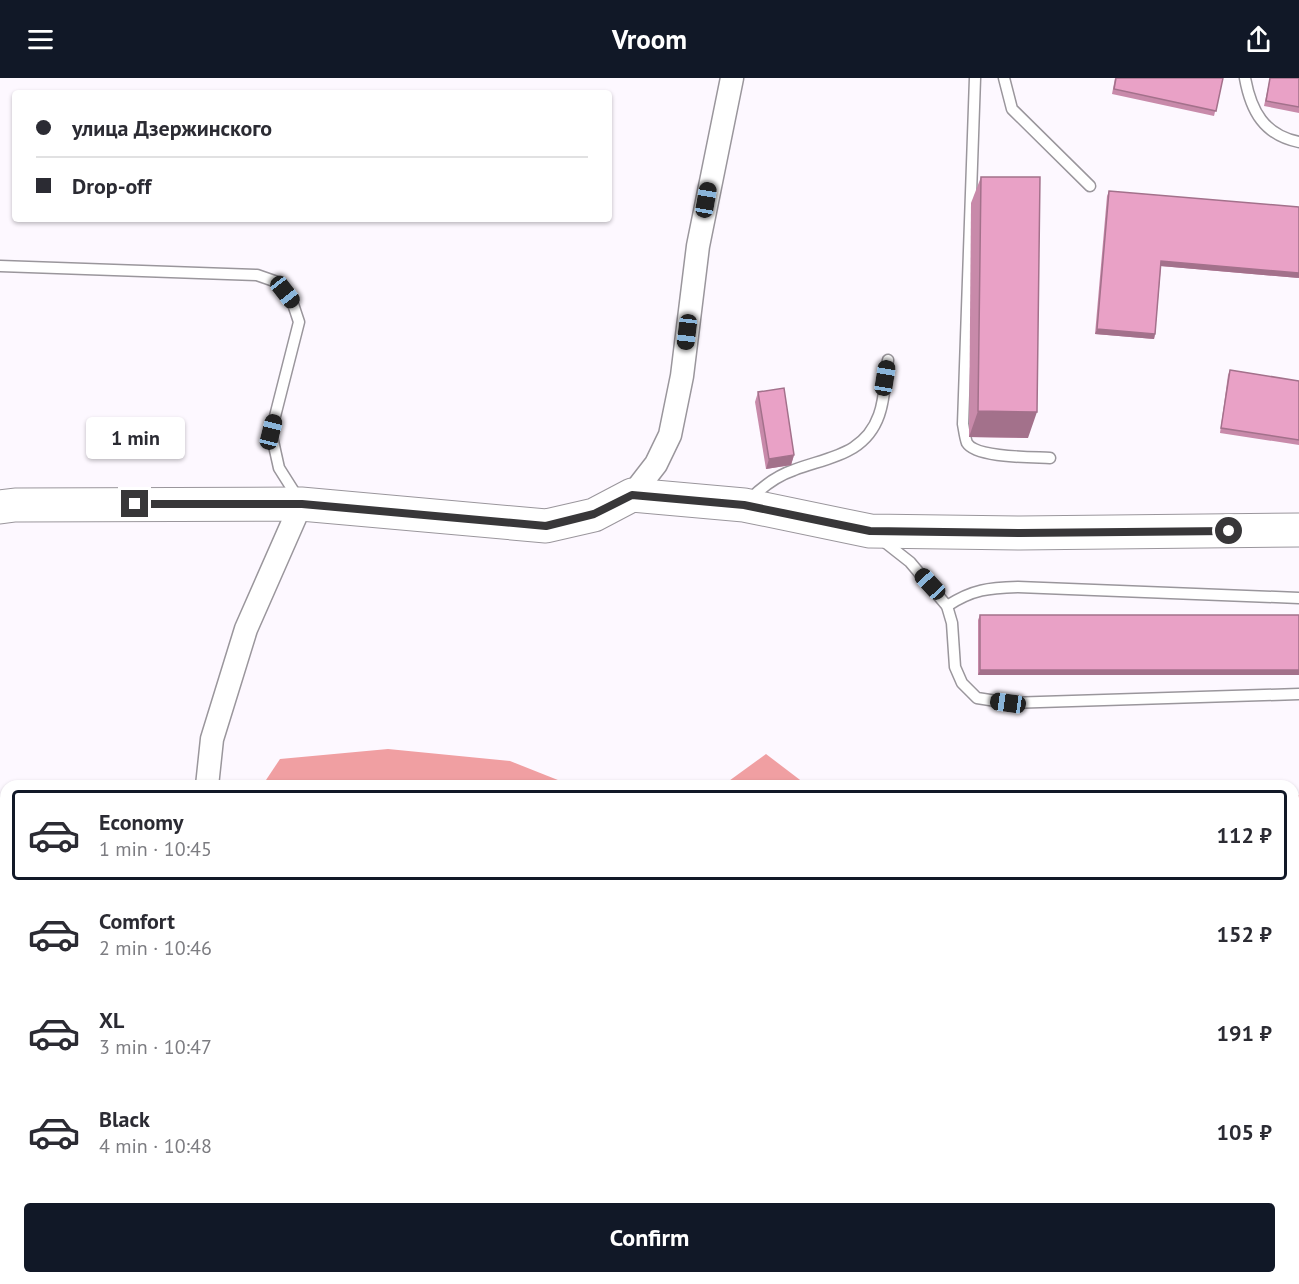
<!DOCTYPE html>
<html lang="en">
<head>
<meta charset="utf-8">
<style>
	body { margin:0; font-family:"PT Sans",sans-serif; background:#f2f2f3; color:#2b2b33; height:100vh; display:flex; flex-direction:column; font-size:22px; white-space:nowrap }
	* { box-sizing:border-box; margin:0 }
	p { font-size:20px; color:#7c7c81 }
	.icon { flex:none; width:33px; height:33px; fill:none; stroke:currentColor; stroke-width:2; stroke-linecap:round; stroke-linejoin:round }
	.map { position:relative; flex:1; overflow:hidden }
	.drawer { position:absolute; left:0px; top:702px; width:1299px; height:504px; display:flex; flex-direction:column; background:#fff; border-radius:18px 18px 0 0; box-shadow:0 2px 4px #0004 }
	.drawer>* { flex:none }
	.guide { position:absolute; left:12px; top:12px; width:600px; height:132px; border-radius:6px; box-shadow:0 2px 4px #0004; display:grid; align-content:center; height:132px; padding:0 24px; background:#fff }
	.end { position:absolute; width:27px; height:27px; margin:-14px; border:8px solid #383739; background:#fff; box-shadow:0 0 0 3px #fff }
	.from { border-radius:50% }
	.bubble { position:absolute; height:42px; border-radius:6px; background:#fff; box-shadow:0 2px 4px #0004; font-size:20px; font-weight:700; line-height:42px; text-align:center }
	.car { position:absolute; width:18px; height:36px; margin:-18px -9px; border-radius:8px; box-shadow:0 0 4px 2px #0007; background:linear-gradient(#222 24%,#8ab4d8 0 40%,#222 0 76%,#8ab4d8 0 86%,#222 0) }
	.guide b { display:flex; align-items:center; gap:21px; height:57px; font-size:22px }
	.guide b+b { border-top:2px solid #e1e1e2 }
	.guide i { width:15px; height:15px; background:#2b2b33 }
	ul { padding:10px 0 0; list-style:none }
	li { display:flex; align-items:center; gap:18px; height:90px; margin:0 12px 9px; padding:0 12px; border:3px solid transparent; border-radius:6px }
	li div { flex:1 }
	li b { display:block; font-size:22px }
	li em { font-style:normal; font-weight:700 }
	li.on { border-color:#111827 }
	li>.icon { width:54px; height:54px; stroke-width:1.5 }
	.cta { display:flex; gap:12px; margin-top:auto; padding:12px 24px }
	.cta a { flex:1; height:69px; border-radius:6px; background:#111827; color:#fff; font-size:24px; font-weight:700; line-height:69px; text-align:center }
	header { display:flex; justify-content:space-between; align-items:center; height:78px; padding:0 24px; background:#111827; color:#fff; font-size:27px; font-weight:700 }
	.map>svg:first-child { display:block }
	.forest { fill:#f09fa2 }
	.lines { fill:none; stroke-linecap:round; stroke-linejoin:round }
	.lane-casing { stroke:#9a969c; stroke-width:13 }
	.street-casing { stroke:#9a969c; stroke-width:25 }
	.primary-casing { stroke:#9a969c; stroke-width:35 }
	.lane { stroke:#fff; stroke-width:10 }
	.street { stroke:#fff; stroke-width:22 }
	.primary { stroke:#fff; stroke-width:33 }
	.wall { fill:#c88aaa }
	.shaded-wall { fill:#a3718b }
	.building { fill:#e9a1c6; stroke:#a3718b; stroke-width:1.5 }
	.route { stroke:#383739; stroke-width:8 }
</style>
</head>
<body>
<header><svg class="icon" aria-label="menu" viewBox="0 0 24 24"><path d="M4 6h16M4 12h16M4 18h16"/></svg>Vroom<svg class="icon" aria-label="share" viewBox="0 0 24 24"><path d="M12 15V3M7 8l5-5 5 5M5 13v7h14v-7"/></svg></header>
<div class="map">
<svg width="1299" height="1206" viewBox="0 0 1299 1206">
	<rect width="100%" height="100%" fill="#fdf8ff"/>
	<g class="forest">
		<path d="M 388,671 L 510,683 L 573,708 L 262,708 L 280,681 Z"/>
		<path d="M 766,676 L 808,708 L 722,708 Z"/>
		<path d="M 1299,717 L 1299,904 L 1293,907 L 1293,718 Z"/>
		<path d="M 0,756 L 6,757 L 6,1200 L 115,1200 L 115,1206 L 0,1206 Z"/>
		<path d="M 1299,1052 L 1299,1206 L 989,1206 L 1001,1200 L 1293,1200 L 1293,1055 Z"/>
		<path d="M 194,1200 L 733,1200 L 721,1206 L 194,1206 Z"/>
	</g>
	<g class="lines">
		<g class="lane-casing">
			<g id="lane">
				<path d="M 975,0 L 963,346 C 964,351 965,360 967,365 C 976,380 1032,379 1050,380"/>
				<path d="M 1004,0 L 1012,31 L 1090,108"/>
				<path d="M 1245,0 C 1251,33 1264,57 1299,64"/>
				<path d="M 0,188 L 257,197 L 277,204 L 292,223 L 299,244 L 271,354 L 279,390 L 298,420"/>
				<path d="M 749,422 C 762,409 776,398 794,392 C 828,379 865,377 879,337 C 885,321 885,300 888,282"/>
				<path d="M 882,462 L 910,484 L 947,528 L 952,545 L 955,589 L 962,605 L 977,620 L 1009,625 L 1299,616"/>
				<path d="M 947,528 C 973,511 989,510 1018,509 L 1299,520"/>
				<path d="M 0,1204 L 24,1206"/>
			</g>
		</g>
		<g class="street-casing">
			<g id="street">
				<path d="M 632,417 L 656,386 L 670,357 L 682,298 L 698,168 L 732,0"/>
				<path d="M 207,708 L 212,661 L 246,551 L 301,426"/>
				<path d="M 171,1200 L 171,1206"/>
			</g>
		</g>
		<g class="primary-casing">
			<path id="primary" d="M 0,429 L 15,427 L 301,426 L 546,448 L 594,437 L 632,417 L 744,427 L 870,453 L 1020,455 L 1299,452"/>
		</g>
		<use href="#lane" class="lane"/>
		<use href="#street" class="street"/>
		<use href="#primary" class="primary"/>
	</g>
	<g class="wall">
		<path d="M 1115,0 L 1223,0 L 1214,38 L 1112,16 Z"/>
		<path d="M 1270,0 L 1299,0 L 1299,35 L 1264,28 Z"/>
		<path d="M 981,99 L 1028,360 L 969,359 L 971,125 Z"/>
		<path d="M 1109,113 L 1299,200 L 1161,188 L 1155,256 L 1154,261 L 1095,256 L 1107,118 Z"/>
		<path d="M 1230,292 L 1299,303 L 1299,367 L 1220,355 L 1228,297 Z"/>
		<path d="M 758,314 L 794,377 L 791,387 L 766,391 L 755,324 Z"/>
		<path d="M 980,537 L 1299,537 L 978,597 L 978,542 Z"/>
	</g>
	<g class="shaded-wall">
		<path d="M 1161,183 L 1299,195 L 1299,200 L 1160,188 Z"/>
		<path d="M 1097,251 L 1155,256 L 1154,261 L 1095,256 Z"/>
		<path d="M 978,333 L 1037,334 L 1028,360 L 969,359 Z"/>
		<path d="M 794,377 L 791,387 L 766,391 L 769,381 Z"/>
		<path d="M 980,592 L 1299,592 L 1299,597 L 978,597 Z"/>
	</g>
	<g class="building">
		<path d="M 1116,0 L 1223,0 L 1216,33 L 1114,11 Z"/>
		<path d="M 1270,0 L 1299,0 L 1299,29 L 1266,23 Z"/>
		<path d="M 981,99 L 1040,99 L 1037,334 L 978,333 Z"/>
		<path d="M 1109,113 L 1299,129 L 1299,195 L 1161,183 L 1155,256 L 1097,251 Z"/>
		<path d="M 1230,292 L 1299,303 L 1299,362 L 1221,350 Z"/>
		<path d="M 784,310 L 794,377 L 769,381 L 758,314 Z"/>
		<rect x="980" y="537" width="319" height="55"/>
	</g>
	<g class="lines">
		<path class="route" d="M 135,426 L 302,426 L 546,448 L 594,436 L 632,417 L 744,427 L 870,453 L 1020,455 L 1229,453"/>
	</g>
</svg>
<i class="end from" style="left:1229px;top:453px"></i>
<i class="end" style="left:135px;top:426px"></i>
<div class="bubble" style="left:86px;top:339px;width:99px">1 min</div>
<i class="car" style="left:706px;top:122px;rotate:10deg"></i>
<i class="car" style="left:285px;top:214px;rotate:142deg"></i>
<i class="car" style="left:687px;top:254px;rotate:187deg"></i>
<i class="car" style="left:885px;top:300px;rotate:9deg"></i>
<i class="car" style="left:271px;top:354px;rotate:14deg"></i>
<i class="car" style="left:930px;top:506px;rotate:317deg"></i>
<i class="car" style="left:1008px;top:625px;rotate:278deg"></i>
<div class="guide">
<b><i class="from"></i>улица Дзержинского</b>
<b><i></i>Drop-off</b>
</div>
<section class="drawer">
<ul>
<li class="on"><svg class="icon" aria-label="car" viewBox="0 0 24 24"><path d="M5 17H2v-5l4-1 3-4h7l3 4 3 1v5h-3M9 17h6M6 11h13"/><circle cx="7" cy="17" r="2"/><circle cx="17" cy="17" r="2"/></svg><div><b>Economy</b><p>1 min · 10:45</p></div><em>112 ₽</em></li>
<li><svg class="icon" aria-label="car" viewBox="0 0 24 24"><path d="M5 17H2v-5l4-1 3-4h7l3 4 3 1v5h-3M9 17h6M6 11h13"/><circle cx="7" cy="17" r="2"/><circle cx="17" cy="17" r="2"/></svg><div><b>Comfort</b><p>2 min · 10:46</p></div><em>152 ₽</em></li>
<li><svg class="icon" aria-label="car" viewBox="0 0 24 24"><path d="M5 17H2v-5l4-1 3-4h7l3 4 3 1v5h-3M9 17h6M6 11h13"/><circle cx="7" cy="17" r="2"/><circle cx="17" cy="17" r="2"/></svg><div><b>XL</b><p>3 min · 10:47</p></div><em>191 ₽</em></li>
<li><svg class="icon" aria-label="car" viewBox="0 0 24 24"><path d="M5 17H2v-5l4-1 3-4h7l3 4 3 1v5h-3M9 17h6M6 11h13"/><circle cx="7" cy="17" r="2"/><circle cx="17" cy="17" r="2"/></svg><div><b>Black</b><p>4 min · 10:48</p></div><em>105 ₽</em></li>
</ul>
<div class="cta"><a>Confirm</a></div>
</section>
</div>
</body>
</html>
